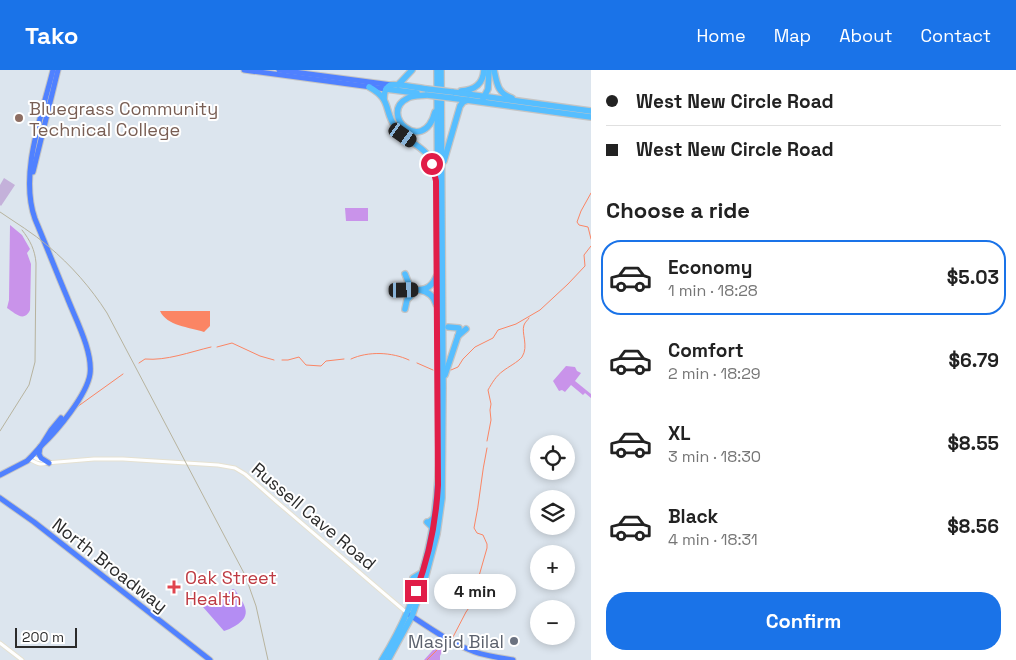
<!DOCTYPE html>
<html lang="en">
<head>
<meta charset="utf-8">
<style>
	body { margin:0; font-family:"Space Grotesk",sans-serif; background:#f6f6f6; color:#222; height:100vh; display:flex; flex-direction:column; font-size:19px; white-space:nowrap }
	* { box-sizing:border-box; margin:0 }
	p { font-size:16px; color:#767676 }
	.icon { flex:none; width:28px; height:28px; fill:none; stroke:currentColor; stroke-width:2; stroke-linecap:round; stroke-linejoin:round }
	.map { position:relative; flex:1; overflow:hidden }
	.side { display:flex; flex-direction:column; background:#fff; width:425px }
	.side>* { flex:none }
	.hud { display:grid; align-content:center; height:110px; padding:0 15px; background:#fff }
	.fabs { position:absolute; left:530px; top:365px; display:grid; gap:10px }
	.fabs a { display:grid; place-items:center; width:45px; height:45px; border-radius:50%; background:#fff; box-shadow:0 2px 8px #0003; font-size:25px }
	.scale { position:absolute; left:15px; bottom:12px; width:62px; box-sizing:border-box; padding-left:5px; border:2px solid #2b2b2b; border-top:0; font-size:14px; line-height:18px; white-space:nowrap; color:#2b2b2b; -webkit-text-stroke:4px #fff; paint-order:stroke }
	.end { position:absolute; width:22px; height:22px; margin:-11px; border:6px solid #e11d48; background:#fff; box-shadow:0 0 0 2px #fff }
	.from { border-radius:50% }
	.bubble { position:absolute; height:35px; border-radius:18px; background:#fff; box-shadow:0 2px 8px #0003; font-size:16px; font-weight:600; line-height:35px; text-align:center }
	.car { position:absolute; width:15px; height:30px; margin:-15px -8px; border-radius:6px; box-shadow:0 0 4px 1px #0007; background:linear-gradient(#222 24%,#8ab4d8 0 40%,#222 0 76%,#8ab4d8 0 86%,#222 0) }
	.hud b { display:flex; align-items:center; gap:18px; height:48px; font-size:19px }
	.hud b+b { border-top:1px solid #e0e0e0 }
	.hud i { width:12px; height:12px; background:#222 }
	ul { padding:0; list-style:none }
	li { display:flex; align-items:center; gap:15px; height:75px; margin:0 10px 8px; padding:0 5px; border:2px solid transparent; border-radius:20px }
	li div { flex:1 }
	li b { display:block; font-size:19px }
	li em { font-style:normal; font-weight:600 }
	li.selected { border-color:#1a73e8 }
	li>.icon { width:45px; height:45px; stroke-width:1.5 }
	h2 { padding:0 15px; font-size:22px; line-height:60px }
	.button { display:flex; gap:10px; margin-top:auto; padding:10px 15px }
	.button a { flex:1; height:58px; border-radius:20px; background:#1a73e8; color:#fff; font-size:20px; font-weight:600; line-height:58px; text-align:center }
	header { display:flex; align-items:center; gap:30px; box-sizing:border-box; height:70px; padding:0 25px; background:#1a73e8; color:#fff }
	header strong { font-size:24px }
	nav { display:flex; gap:28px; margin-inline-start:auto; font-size:18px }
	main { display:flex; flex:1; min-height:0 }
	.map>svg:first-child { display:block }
	.green { fill:#c993ea }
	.cemetery { fill:#c4b1da }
	.pitch { fill:#b48df3 }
	.water { fill:#fb8564 }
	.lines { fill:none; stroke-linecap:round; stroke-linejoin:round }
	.stream { stroke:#fb8564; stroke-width:1 }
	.minor-casing { stroke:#e5e1d1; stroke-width:5 }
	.major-casing { stroke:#c4c4c4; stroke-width:7 }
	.highway-casing { stroke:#c4c4c4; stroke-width:8 }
	.minor { stroke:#fff; stroke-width:3 }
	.major { stroke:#5081ff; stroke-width:5 }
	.highway { stroke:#56beff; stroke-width:5.5 }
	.rail { stroke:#b7b39e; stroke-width:1 }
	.highway-bridge-casing { stroke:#c4c4c4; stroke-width:8; stroke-linecap:butt }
	.highway-bridge { stroke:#56beff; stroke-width:5.5 }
	.route { stroke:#e11d48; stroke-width:6 }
	.education-dot { fill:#8d6e63; stroke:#fff; stroke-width:2 }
	.health-dot { fill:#e0444e; stroke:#fff; stroke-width:2 }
	.worship-dot { fill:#6b7280; stroke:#fff; stroke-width:2 }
	.labels { text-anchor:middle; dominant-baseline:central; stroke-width:4; stroke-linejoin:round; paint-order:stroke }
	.education-label { font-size:18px; fill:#785e54; stroke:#fff; text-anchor:start }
	.street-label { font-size:18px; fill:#2b2b2b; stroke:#fff }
	.health-label { font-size:18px; fill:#be3a42; stroke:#fff; text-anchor:start }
	.worship-label { font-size:18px; fill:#5b616d; stroke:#fff; text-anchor:end }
</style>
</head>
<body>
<header>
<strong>Tako</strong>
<nav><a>Home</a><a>Map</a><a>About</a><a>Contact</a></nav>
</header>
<main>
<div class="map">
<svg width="591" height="590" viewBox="0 0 591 590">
	<rect width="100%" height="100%" fill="#dce5ee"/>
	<g class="green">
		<path d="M 345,138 L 368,138 L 368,151 L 346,151 Z"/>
		<path d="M 10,155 L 22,165 L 30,179 L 27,183 L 31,194 L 30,240 C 24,253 15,243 7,238 L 9,230 Z"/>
		<path d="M 566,296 L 575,297 L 577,301 L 581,303 L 575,311 L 591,324 L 591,328 L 585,323 L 583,325 L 571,315 L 565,322 L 562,320 L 559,321 L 553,311 Z"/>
		<path d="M 442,570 L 446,573 L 440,586 L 440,590 L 424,590 Z"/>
	</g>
	<path class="cemetery" d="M 4,108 L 15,115 L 1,136 L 0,135 L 0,115 Z"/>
	<path class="pitch" d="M 233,519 L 235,520 C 244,534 254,545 235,556 C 231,558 228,560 224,561 L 203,537 L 204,533 L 220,523 L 227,523 Z"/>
	<path class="water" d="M 160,241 L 210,241 L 210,256 L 204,262 C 189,257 167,256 160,241 Z"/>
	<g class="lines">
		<g class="stream">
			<path d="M 591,123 L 581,141 L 577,152 L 579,155 L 588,157 L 591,169"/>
			<path d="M 217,277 L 232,273 L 260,286 L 274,290"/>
			<path d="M 351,289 C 368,281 392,282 409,290"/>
			<path d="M 282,290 L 288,290 L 299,287 L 306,295 L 321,296 L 326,291 L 344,289"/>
			<path d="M 139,293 L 145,289 C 166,291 190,282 211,277"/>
			<path d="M 417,293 L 433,300"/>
			<path d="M 451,300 L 458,297 L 463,289 L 475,277 L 493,268 L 498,260 L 516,254 L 540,240 L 568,214 L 585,196 L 584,185 L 591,176"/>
			<path d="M 77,337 L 123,304"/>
			<path d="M 487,371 L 491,350 L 490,340 L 491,334 L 488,320 C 492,313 496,306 503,301 C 508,297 518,292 522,287 C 529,276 521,263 524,255 C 525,252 528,250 529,248"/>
			<path d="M 453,567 L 466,542 L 471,535 L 478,520 L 477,513 L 487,478 L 487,474 L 483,465 L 477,463 L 474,458 C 480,431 481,405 487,378"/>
			<path d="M 427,590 L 438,579 L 448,574"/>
		</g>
		<g class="minor-casing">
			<g id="minor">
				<path d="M 32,386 L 37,389 L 44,391"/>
				<path d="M 29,389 C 35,392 40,396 46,393 L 94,389 L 123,389 L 218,395 L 235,398 L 245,404 L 277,432 L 407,543"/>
				<path d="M 0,573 L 22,590"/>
			</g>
		</g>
		<g class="major-casing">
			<g id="major">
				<path d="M 244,0 L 386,19"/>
				<path d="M 279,0 L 392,15"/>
				<path d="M 33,102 L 58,0"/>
				<path d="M 41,376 C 57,361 87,325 90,304 C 93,281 75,248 67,227 C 56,201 46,175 35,149 C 19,104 42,45 53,0"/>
				<path d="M 40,377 L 39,384 L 41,388 L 49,393"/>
				<path d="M 0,405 L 27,391 L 32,386 L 41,376 L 51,360 L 61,348"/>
				<path d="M 0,428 L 34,452 L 210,590"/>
				<path d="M 410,545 C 431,559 451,573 475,582 C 487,586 501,588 513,590"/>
			</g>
		</g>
		<g class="highway-casing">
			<g id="highway">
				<path d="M 494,0 C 497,13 497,23 512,28"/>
				<path d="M 398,15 L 412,0"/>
				<path d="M 369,17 C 393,30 383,41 396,58 C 409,76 429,74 434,101"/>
				<path d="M 386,19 L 417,23"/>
				<path d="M 461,21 C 475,20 483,14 484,0"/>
				<path d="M 452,22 L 591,41"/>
				<path d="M 427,25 C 420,26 414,25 408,28 C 377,43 423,87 435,42"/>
				<path d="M 452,28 L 591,47"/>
				<path d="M 384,29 C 384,24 385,18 390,15 C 395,13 420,18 427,19"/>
				<path d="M 483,29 L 488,19 L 489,0"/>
				<path d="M 444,91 L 460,36 L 463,32 L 468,30"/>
				<path d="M 405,204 L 409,214 L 416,220 L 407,230 L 405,239"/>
				<path d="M 405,220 C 419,220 430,222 436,207"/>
				<path d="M 420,220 C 429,222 434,226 436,234"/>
				<path d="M 458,266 L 466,259"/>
				<path d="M 445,305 L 459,263 L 459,258 L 448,257"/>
				<path d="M 433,458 L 427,452 L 429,452 L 435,447"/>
				<path d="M 417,518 L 413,508 L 423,502"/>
				<path d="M 382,590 C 424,522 438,458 439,379 L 437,0"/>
				<path d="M 388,590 L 412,546 L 425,509 L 437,464 L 442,428 L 443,317 L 441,0"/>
			</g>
		</g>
		<use href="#minor" class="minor"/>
		<use href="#major" class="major"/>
		<use href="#highway" class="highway"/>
		<g class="rail">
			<path d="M 0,142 C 16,153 33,163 48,176 C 71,195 91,218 107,243 L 245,505 L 256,536 L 268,590"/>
			<path d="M 0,361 L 29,315 L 35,292 L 36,193 C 35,180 30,170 22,160"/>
		</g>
		<g class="highway-bridge-casing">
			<g id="highway-bridge">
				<path d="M 427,19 L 452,22"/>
				<path d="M 427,25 L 452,28"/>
			</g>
		</g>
		<use href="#highway-bridge" class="highway-bridge"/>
	</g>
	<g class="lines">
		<path class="route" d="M 416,521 C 429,487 436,451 438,415 L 436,111 L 432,94"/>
	</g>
	<circle class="education-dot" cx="19" cy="48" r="5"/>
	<path class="health-dot" d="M171.5 509.5h5v5h5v5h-5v5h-5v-5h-5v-5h5z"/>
	<circle class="worship-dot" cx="514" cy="571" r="5"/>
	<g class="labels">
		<g class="education-label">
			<text x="29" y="38">Bluegrass Community<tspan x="29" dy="21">Technical College</tspan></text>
		</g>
		<g class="street-label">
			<text transform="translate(314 446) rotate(40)">Russell Cave Road</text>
			<text transform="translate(110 495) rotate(38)">North Broadway</text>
		</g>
		<g class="health-label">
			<text x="185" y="507">Oak Street<tspan x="185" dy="21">Health</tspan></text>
		</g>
		<g class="worship-label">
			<text x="504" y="571">Masjid Bilal</text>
		</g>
	</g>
</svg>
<div class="fabs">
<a><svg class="icon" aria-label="locate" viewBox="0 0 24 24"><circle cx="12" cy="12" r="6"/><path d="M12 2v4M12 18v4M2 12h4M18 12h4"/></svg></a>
<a><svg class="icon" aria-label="layers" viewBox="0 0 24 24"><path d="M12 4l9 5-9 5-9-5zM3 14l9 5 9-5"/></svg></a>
<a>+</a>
<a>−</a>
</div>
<div class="scale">200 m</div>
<i class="end from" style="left:432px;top:94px"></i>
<i class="end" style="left:416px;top:521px"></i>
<div class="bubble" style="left:434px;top:504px;width:82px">4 min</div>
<i class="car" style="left:403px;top:65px;rotate:125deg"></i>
<i class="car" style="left:404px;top:220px;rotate:89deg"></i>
</div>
<section class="side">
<div class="hud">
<b><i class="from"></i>West New Circle Road</b>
<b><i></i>West New Circle Road</b>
</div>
<h2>Choose a ride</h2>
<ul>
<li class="selected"><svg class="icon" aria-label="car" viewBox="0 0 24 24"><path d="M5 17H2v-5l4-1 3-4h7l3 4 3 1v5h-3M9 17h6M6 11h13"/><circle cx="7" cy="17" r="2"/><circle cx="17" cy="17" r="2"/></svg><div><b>Economy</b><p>1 min · 18:28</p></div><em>$5.03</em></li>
<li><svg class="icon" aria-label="car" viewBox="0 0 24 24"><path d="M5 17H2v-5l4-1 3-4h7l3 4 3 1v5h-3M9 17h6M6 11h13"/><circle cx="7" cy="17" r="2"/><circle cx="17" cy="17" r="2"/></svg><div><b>Comfort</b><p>2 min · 18:29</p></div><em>$6.79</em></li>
<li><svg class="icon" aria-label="car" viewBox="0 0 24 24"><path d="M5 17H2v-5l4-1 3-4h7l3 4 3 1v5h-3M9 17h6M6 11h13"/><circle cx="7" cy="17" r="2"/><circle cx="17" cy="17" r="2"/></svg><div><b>XL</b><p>3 min · 18:30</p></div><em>$8.55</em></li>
<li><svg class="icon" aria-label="car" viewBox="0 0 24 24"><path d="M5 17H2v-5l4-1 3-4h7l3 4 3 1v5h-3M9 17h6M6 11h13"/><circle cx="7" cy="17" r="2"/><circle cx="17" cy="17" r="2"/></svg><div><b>Black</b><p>4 min · 18:31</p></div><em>$8.56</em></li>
</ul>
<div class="button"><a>Confirm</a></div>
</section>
</main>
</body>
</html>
